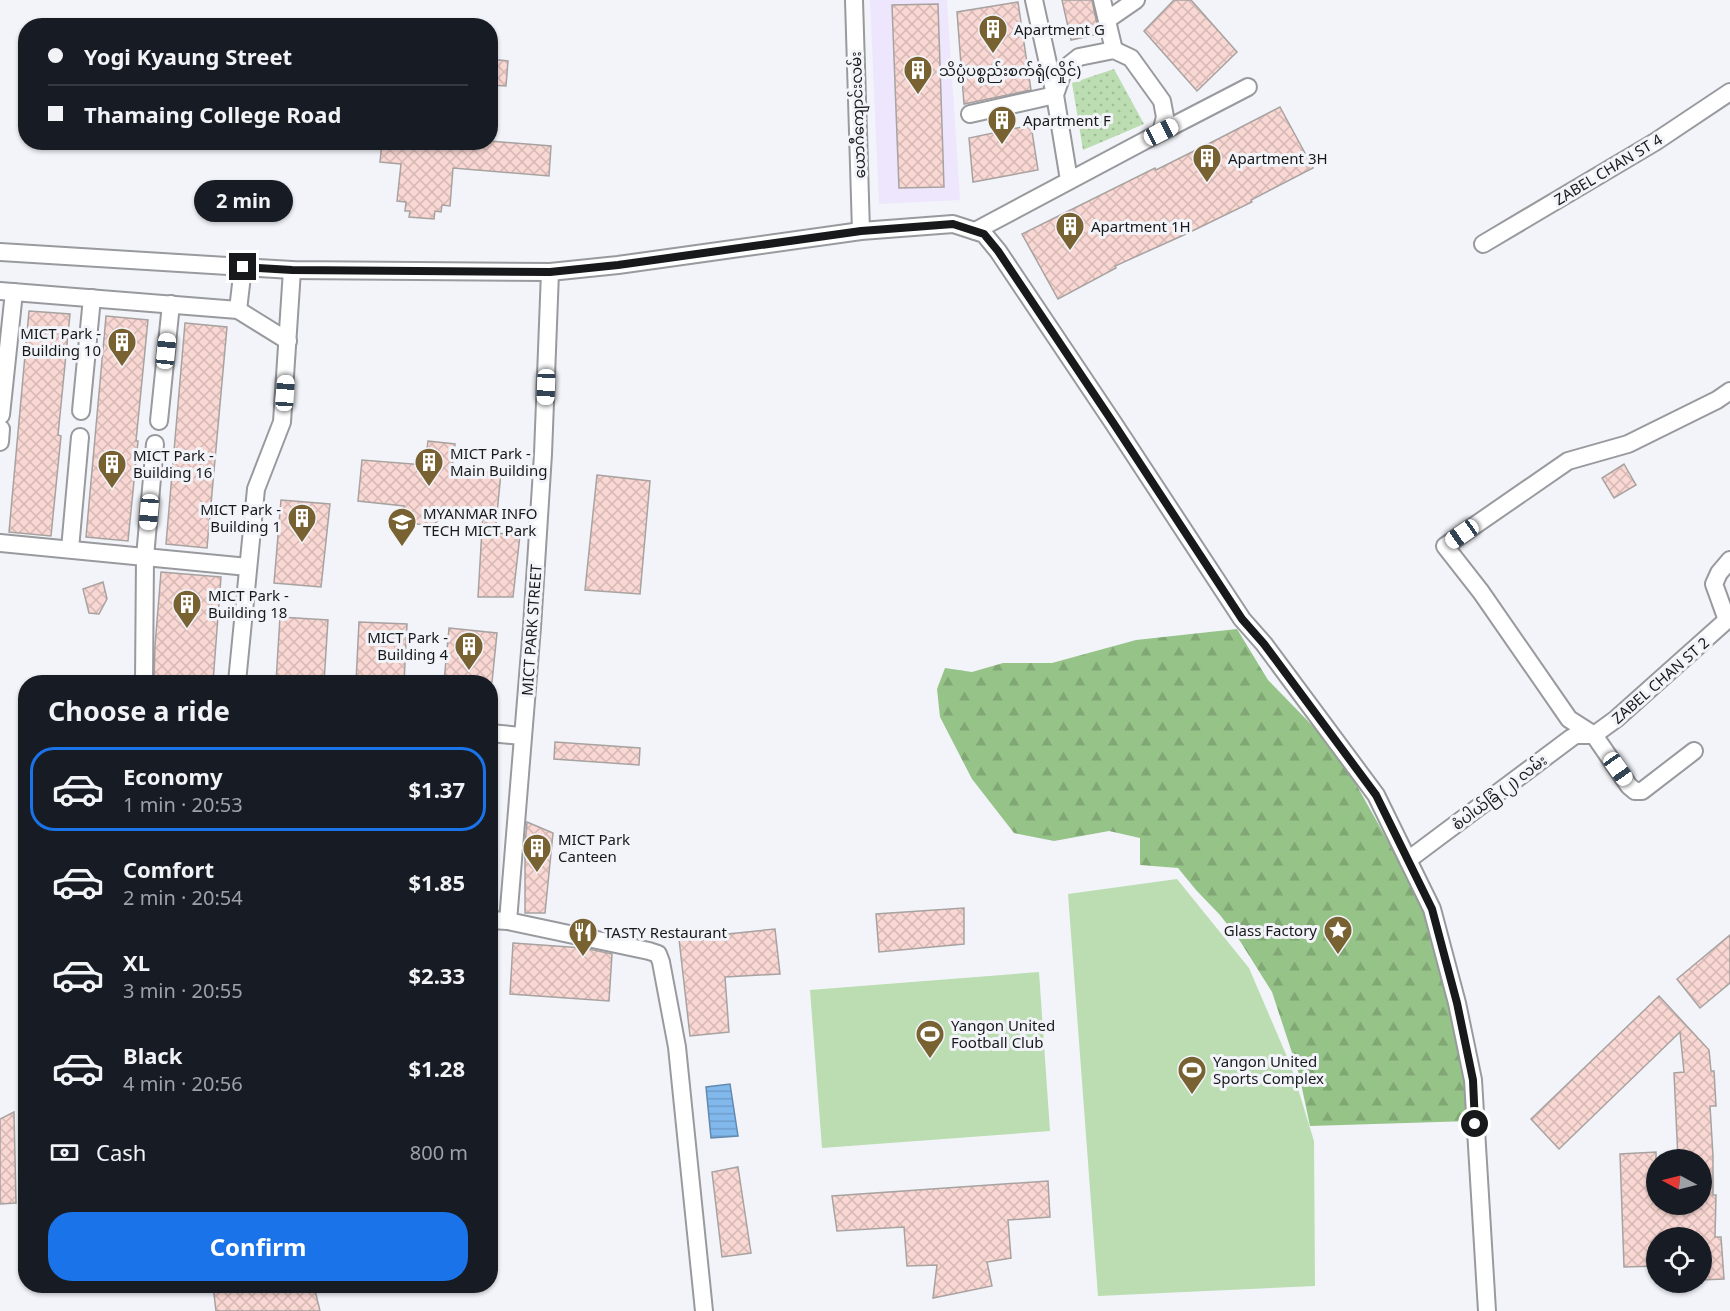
<!DOCTYPE html>
<html lang="en">
<head>
<meta charset="utf-8">
<style>
	body { margin:0; font-family:"Noto Sans","Noto Sans Myanmar",sans-serif; background:#242831; color:#f1f3f6; height:100vh; display:flex; flex-direction:column; font-size:22px; white-space:nowrap }
	* { box-sizing:border-box; margin:0 }
	p { font-size:20px; color:#9ea1a6 }
	.icon { flex:none; width:33px; height:33px; fill:none; stroke:currentColor; stroke-width:2; stroke-linecap:round; stroke-linejoin:round }
	.map { position:relative; flex:1; overflow:hidden }
	.panel { position:absolute; left:18px; top:675px; width:480px; height:618px; display:flex; flex-direction:column; background:#171b24; border-radius:24px; box-shadow:0 2px 4px #0004 }
	.panel>* { flex:none }
	.banner { position:absolute; left:18px; top:18px; width:480px; height:132px; border-radius:24px; box-shadow:0 2px 4px #0004; display:grid; align-content:center; height:132px; padding:0 30px; background:#171b24 }
	.needle { width:39px; rotate:277deg }
	.fabs { position:absolute; left:1646px; top:1149px; display:grid; gap:12px }
	.fabs a { display:grid; place-items:center; width:66px; height:66px; border-radius:50%; background:#171b24; box-shadow:0 2px 4px #0004; font-size:30px }
	.end { position:absolute; width:27px; height:27px; margin:-14px; border:8px solid #18191b; background:#fff; box-shadow:0 0 0 3px #fff }
	.from { border-radius:50% }
	.bubble { position:absolute; height:42px; border-radius:21px; background:#171b24; box-shadow:0 2px 4px #0004; font-size:20px; font-weight:700; line-height:42px; text-align:center }
	.car { position:absolute; width:18px; height:36px; margin:-18px -9px; border-radius:8px; box-shadow:0 0 4px 2px #0007; background:linear-gradient(#fff 24%,#345 0 40%,#fff 0 76%,#345 0 86%,#fff 0) }
	.banner b { display:flex; align-items:center; gap:21px; height:57px; font-size:22px }
	.banner b+b { border-top:2px solid #363941 }
	.banner i { width:15px; height:15px; background:#f1f3f6 }
	ul { padding:0; list-style:none }
	li { display:flex; align-items:center; gap:18px; height:84px; margin:0 12px 9px; padding:0 18px; border:3px solid transparent; border-radius:24px }
	li div { flex:1 }
	li b { display:block; font-size:22px }
	li em { font-style:normal; font-weight:700 }
	li.on { border-color:#1a73e8 }
	li>.icon { width:54px; height:54px; stroke-width:1.5 }
	h2 { padding:0 30px; font-size:27px; line-height:72px }
	.pay { display:flex; align-items:center; gap:15px; height:66px; padding:0 30px; font-size:22px }
	.pay p { margin-inline-start:auto }
	.primary-button { display:flex; gap:12px; margin-top:auto; padding:12px 30px }
	.primary-button a { flex:1; height:69px; border-radius:24px; background:#1a73e8; color:#fff; font-size:24px; font-weight:700; line-height:69px; text-align:center }
	.map>svg:first-child { display:block }
	.industrial { fill:#ede6fc }
	.forest { fill:url(#forest-firs) }
	.park { fill:url(#park-dots) }
	.pitch { fill:#bbddb1 }
	.water { fill:url(#water-rules); stroke:#6289ae; stroke-width:1.5 }
	.building { fill:url(#building-cross-hatch); stroke:#a8a2a1; stroke-width:1.5 }
	.lines { fill:none; stroke-linecap:round; stroke-linejoin:round }
	.minor-casing { stroke:#989a9e; stroke-width:20 }
	.minor { stroke:#fff; stroke-width:16 }
	.route { stroke:#18191b; stroke-width:8 }
	.labels { text-anchor:middle; dominant-baseline:central; stroke-width:6; stroke-linejoin:round; paint-order:stroke }
	.poi-label { font-size:15px; fill:#18191b; stroke:#f2f4f9; text-anchor:start }
	.street-label { font-size:15px; fill:#18191b; stroke:#f2f4f9 }
</style>
</head>
<body>
<div class="map">
<svg width="1730" height="1311" viewBox="0 0 1730 1311">
	<defs>
		<pattern id="forest-firs" width="22" height="20" patternUnits="userSpaceOnUse" patternTransform="scale(1.5)"><rect width="22" height="20" fill="#96c388"/><path d="M5 1l3.5 6h-7zM16 11l3.5 6h-7z" fill="#81a775"/></pattern>
		<pattern id="park-dots" width="8" height="8" patternUnits="userSpaceOnUse" patternTransform="scale(1.5)"><rect width="8" height="8" fill="#bbddb1"/><path d="M2 2h.1M6 6h.1" fill="none" stroke="#a0bd98" stroke-width="1.8" stroke-linecap="round"/></pattern>
		<pattern id="water-rules" width="6" height="5" patternUnits="userSpaceOnUse" patternTransform="scale(1.5)"><rect width="6" height="5" fill="#81b9ed"/><path d="M0 2.5h6" fill="none" stroke="#6f9ecb"/></pattern>
		<pattern id="building-cross-hatch" width="8" height="8" patternUnits="userSpaceOnUse" patternTransform="scale(1.5)"><rect width="8" height="8" fill="#f9d7d2"/><path d="M0 0l8 8M0 8l8-8" fill="none" stroke="#d5b8b4"/></pattern>
	</defs>
	<rect width="100%" height="100%" fill="#f2f4f9"/>
	<path class="industrial" d="M 870,0 L 947,0 L 960,200 L 879,204 Z"/>
	<path class="forest" d="M 1237,629 L 1268,680 L 1338,752 L 1426,909 L 1455,1021 L 1471,1121 L 1310,1126 L 1299,1074 L 1272,992 L 1240,941 L 1220,915 L 1196,890 L 1178,868 L 1140,865 L 1140,838 L 1109,831 L 1054,841 L 1014,833 L 972,779 L 940,717 L 937,689 L 945,668 L 972,672 L 1003,663 L 1052,663 L 1136,640 Z"/>
	<path class="park" d="M 1114,69 L 1144,124 L 1083,150 L 1072,83 Z"/>
	<g class="pitch">
		<path d="M 1177,879 L 1249,968 L 1291,1066 L 1314,1141 L 1315,1286 L 1098,1296 L 1068,894 Z"/>
		<path d="M 1039,972 L 1050,1131 L 822,1148 L 810,990 Z"/>
	</g>
	<path class="water" d="M 730,1084 L 738,1136 L 711,1138 L 706,1087 Z"/>
	<g class="building">
		<path d="M 1062,0 L 1092,0 L 1099,34 L 1071,40 Z"/>
		<path d="M 1174,0 L 1191,0 L 1237,52 L 1197,91 L 1144,31 Z"/>
		<path d="M 1018,2 L 1031,90 L 964,104 L 957,12 Z"/>
		<path d="M 938,4 L 944,187 L 899,188 L 892,5 Z"/>
		<path d="M 490,59 L 508,61 L 506,86 L 490,85 Z"/>
		<path d="M 1280,107 L 1313,168 L 1251,200 L 1252,202 L 1186,234 L 1115,266 L 1116,268 L 1058,299 L 1022,234 L 1155,168 L 1156,170 L 1220,138 Z"/>
		<path d="M 1031,125 L 1038,170 L 973,182 L 969,138 Z"/>
		<path d="M 490,141 L 551,146 L 549,176 L 453,168 L 450,206 L 442,205 L 441,212 L 435,211 L 434,219 L 409,217 L 410,211 L 405,211 L 406,202 L 397,201 L 401,164 L 380,162 L 382,142 Z"/>
		<path d="M 29,311 L 70,314 L 58,435 L 61,436 L 51,536 L 9,532 Z"/>
		<path d="M 106,316 L 148,320 L 136,441 L 138,441 L 128,541 L 86,537 Z"/>
		<path d="M 185,323 L 227,327 L 207,548 L 166,544 Z"/>
		<path d="M 428,441 L 455,444 L 452,469 L 501,473 L 495,533 L 520,535 L 513,597 L 478,597 L 483,512 L 450,509 L 449,517 L 442,517 L 433,525 L 417,524 L 411,516 L 402,515 L 404,506 L 358,501 L 362,460 L 425,465 Z"/>
		<path d="M 1624,464 L 1636,485 L 1614,498 L 1602,478 Z"/>
		<path d="M 597,475 L 650,481 L 640,594 L 585,590 Z"/>
		<path d="M 281,500 L 330,504 L 321,587 L 274,583 Z"/>
		<path d="M 161,572 L 221,577 L 213,682 L 154,682 L 155,646 Z"/>
		<path d="M 103,582 L 107,599 L 99,614 L 89,613 L 83,589 Z"/>
		<path d="M 280,617 L 328,620 L 324,682 L 276,682 Z"/>
		<path d="M 359,622 L 407,624 L 404,682 L 356,682 Z"/>
		<path d="M 449,628 L 497,633 L 492,682 L 444,682 Z"/>
		<path d="M 555,742 L 640,748 L 639,765 L 554,759 Z"/>
		<path d="M 527,822 L 553,833 L 545,913 L 525,913 L 525,845 Z"/>
		<path d="M 964,908 L 964,944 L 879,952 L 876,914 Z"/>
		<path d="M 775,929 L 780,974 L 725,977 L 729,1032 L 690,1036 L 679,939 Z"/>
		<path d="M 1730,935 L 1730,983 L 1700,1008 L 1677,979 Z"/>
		<path d="M 513,943 L 584,948 L 612,954 L 609,1001 L 510,994 Z"/>
		<path d="M 1659,996 L 1709,1050 L 1711,1071 L 1714,1071 L 1716,1106 L 1710,1106 L 1713,1156 L 1713,1195 L 1716,1195 L 1715,1237 L 1721,1237 L 1724,1279 L 1701,1280 L 1701,1238 L 1656,1238 L 1656,1266 L 1624,1267 L 1620,1154 L 1656,1152 L 1656,1204 L 1701,1204 L 1701,1160 L 1678,1160 L 1674,1073 L 1684,1072 L 1680,1032 L 1559,1149 L 1531,1119 Z"/>
		<path d="M 14,1112 L 16,1203 L 0,1204 L 0,1119 Z"/>
		<path d="M 738,1167 L 751,1253 L 722,1257 L 712,1172 Z"/>
		<path d="M 1048,1181 L 1050,1217 L 1008,1220 L 1011,1258 L 987,1262 L 992,1286 L 933,1298 L 937,1265 L 907,1266 L 904,1227 L 837,1231 L 832,1196 Z"/>
		<path d="M 213,1286 L 314,1286 L 320,1311 L 216,1311 Z"/>
	</g>
	<g class="lines">
		<g class="minor-casing">
			<g id="minor">
				<path d="M 854,0 L 861,231"/>
				<path d="M 1102,0 L 1114,50"/>
				<path d="M 1107,20 L 1136,0"/>
				<path d="M 970,114 L 1055,95 L 1034,0"/>
				<path d="M 1161,132 L 1248,87"/>
				<path d="M 975,231 L 1161,132 L 1165,117 L 1162,101 L 1131,58 L 1114,50 L 1079,57 L 1064,69 L 1055,95 L 1069,180"/>
				<path d="M 1483,244 L 1655,142 L 1730,92"/>
				<path d="M 0,252 L 292,270 L 550,272 L 618,265 L 861,231 L 953,224 L 984,234 L 998,251 L 1114,424 L 1242,619 L 1264,644 L 1376,795 L 1432,909 L 1457,1003 L 1473,1080 L 1487,1311"/>
				<path d="M 550,272 L 543,454 L 532,627 L 508,921 L 649,951 L 658,954 L 661,962 L 677,1047 L 704,1311"/>
				<path d="M 0,291 L 238,310 L 288,341"/>
				<path d="M 238,310 L 243,267"/>
				<path d="M 81,411 L 92,298"/>
				<path d="M 1,415 L 14,292"/>
				<path d="M 159,421 L 171,304"/>
				<path d="M 0,442 L 1,429"/>
				<path d="M 0,543 L 248,567"/>
				<path d="M 70,549 L 80,437"/>
				<path d="M 144,682 L 145,557 L 155,444"/>
				<path d="M 237,682 L 256,489 L 282,422 L 292,270"/>
				<path d="M 490,733 L 522,736"/>
				<path d="M 1594,735 L 1616,719 L 1727,620 L 1714,584 L 1719,573 L 1730,560"/>
				<path d="M 1694,751 L 1642,791 L 1635,791 L 1629,786 L 1594,735 L 1569,719 L 1481,592 L 1445,546 L 1568,461 L 1628,444 L 1717,400 L 1730,391"/>
				<path d="M 1408,860 L 1571,738 L 1576,735 L 1594,735"/>
				<path d="M 490,920 L 508,921"/>
			</g>
		</g>
		<use href="#minor" class="minor"/>
	</g>
	<g class="lines">
		<path class="route" d="M 243,267 L 292,270 L 550,272 L 618,265 L 861,231 L 953,224 L 984,234 L 998,251 L 1114,424 L 1242,619 L 1264,644 L 1376,795 L 1432,909 L 1457,1003 L 1473,1080 L 1475,1124"/>
	</g>
	<defs>
		<g id="building-pin" transform="scale(1.5)"><path d="M0 17L-7.5 6A9.5 9.5 0 1 1 7.5 6Z" fill="#796232" stroke="#f2f4f9"/><path d="M-4-6H4V6H1V3H-1V6H-4ZM-2.5-4.3h1.7v1.8h-1.7ZM.8-4.3h1.7v1.8H.8ZM-2.5-1h1.7V.8h-1.7ZM.8-1h1.7V.8H.8Z" fill="#fff"/></g>
		<g id="school-pin" transform="scale(1.5)"><path d="M0 17L-7.5 6A9.5 9.5 0 1 1 7.5 6Z" fill="#796232" stroke="#f2f4f9"/><path d="M0-5L7-2L0 1L-7-2ZM-4 1L0 2.5L4 1V4Q0 6-4 4Z" fill="#fff"/></g>
		<g id="sight-pin" transform="scale(1.5)"><path d="M0 17L-7.5 6A9.5 9.5 0 1 1 7.5 6Z" fill="#796232" stroke="#f2f4f9"/><path d="M0-6L1.8-2.2L6-1.7L2.9 1.2L3.7 5.4L0 3.3L-3.7 5.4L-2.9 1.2L-6-1.7L-1.8-2.2Z" fill="#fff"/></g>
		<g id="restaurant-pin" transform="scale(1.5)"><path d="M0 17L-7.5 6A9.5 9.5 0 1 1 7.5 6Z" fill="#796232" stroke="#f2f4f9"/><path d="M-5-6h1v4h1v-4h1v4h1v-4h1v5L-1.5 .5V6h-2V.5L-5-1ZM5-6V6H3V1.5H1.5Q1.5-4 5-6Z" fill="#fff"/></g>
		<g id="stadium-pin" transform="scale(1.5)"><path d="M0 17L-7.5 6A9.5 9.5 0 1 1 7.5 6Z" fill="#796232" stroke="#f2f4f9"/><path d="M0-5a6.5 5 0 1 0 0 10a6.5 5 0 1 0 0-10ZM-3.5-1.8h7v3.6h-7Z" fill="#fff"/></g>
	</defs>
	<g fill-rule="evenodd">
		<use href="#building-pin" x="993" y="29"/>
		<use href="#building-pin" x="918" y="70"/>
		<use href="#building-pin" x="1002" y="120"/>
		<use href="#building-pin" x="1207" y="158"/>
		<use href="#building-pin" x="1070" y="226"/>
		<use href="#building-pin" x="122" y="342"/>
		<use href="#building-pin" x="429" y="462"/>
		<use href="#building-pin" x="112" y="464"/>
		<use href="#building-pin" x="302" y="518"/>
		<use href="#school-pin" x="402" y="522"/>
		<use href="#building-pin" x="187" y="604"/>
		<use href="#building-pin" x="469" y="646"/>
		<use href="#building-pin" x="537" y="848"/>
		<use href="#sight-pin" x="1338" y="930"/>
		<use href="#restaurant-pin" x="583" y="932"/>
		<use href="#stadium-pin" x="930" y="1034"/>
		<use href="#stadium-pin" x="1192" y="1070"/>
	</g>
	<g class="labels">
		<g class="poi-label">
			<text x="1014" y="29">Apartment G</text>
			<text x="939" y="70">သိပ္ပံပစ္စည်းစက်ရုံ(လှိုင်)</text>
			<text x="1023" y="120">Apartment F</text>
			<text x="1228" y="158">Apartment 3H</text>
			<text x="1091" y="226">Apartment 1H</text>
			<text x="101" y="333" text-anchor="end">MICT Park -<tspan x="101" dy="17">Building 10</tspan></text>
			<text x="450" y="453">MICT Park -<tspan x="450" dy="17">Main Building</tspan></text>
			<text x="133" y="455">MICT Park -<tspan x="133" dy="17">Building 16</tspan></text>
			<text x="281" y="509" text-anchor="end">MICT Park -<tspan x="281" dy="17">Building 1</tspan></text>
			<text x="423" y="513">MYANMAR INFO<tspan x="423" dy="17">TECH MICT Park</tspan></text>
			<text x="208" y="595">MICT Park -<tspan x="208" dy="17">Building 18</tspan></text>
			<text x="448" y="637" text-anchor="end">MICT Park -<tspan x="448" dy="17">Building 4</tspan></text>
			<text x="558" y="839">MICT Park<tspan x="558" dy="17">Canteen</tspan></text>
			<text x="1317" y="930" text-anchor="end">Glass Factory</text>
			<text x="604" y="932">TASTY Restaurant</text>
			<text x="951" y="1025">Yangon United<tspan x="951" dy="17">Football Club</tspan></text>
			<text x="1213" y="1061">Yangon United<tspan x="1213" dy="17">Sports Complex</tspan></text>
		</g>
		<g class="street-label">
			<text transform="translate(857 115) rotate(-92)">ယောဂီကျောင်းလမ်း</text>
			<text transform="translate(1608 169) rotate(-31)">ZABEL CHAN ST 4</text>
			<text transform="translate(531 630) rotate(-86)">MICT PARK STREET</text>
			<text transform="translate(1660 680) rotate(-41)">ZABEL CHAN ST 2</text>
			<text transform="translate(1499 792) rotate(-37)">စံပါယ်ခြံ (၂) လမ်း</text>
		</g>
	</g>
</svg>
<div class="fabs">
<a><svg class="needle" viewBox="-14 -14 28 28"><path d="M0-13l5 13h-10z" fill="#e53935"/><path d="M0 13l5-13h-10z" fill="#9ea1a6"/></svg></a>
<a><svg class="icon" aria-label="locate" viewBox="0 0 24 24"><circle cx="12" cy="12" r="6"/><path d="M12 2v4M12 18v4M2 12h4M18 12h4"/></svg></a>
</div>
<i class="end from" style="left:1475px;top:1124px"></i>
<i class="end" style="left:243px;top:267px"></i>
<div class="bubble" style="left:194px;top:180px;width:99px">2 min</div>
<i class="car" style="left:1161px;top:132px;rotate:63deg"></i>
<i class="car" style="left:166px;top:351px;rotate:6deg"></i>
<i class="car" style="left:546px;top:387px;rotate:182deg"></i>
<i class="car" style="left:285px;top:393px;rotate:4deg"></i>
<i class="car" style="left:149px;top:512px;rotate:185deg"></i>
<i class="car" style="left:1462px;top:534px;rotate:235deg"></i>
<i class="car" style="left:1618px;top:769px;rotate:145deg"></i>
<div class="banner">
<b><i class="from"></i>Yogi Kyaung Street</b>
<b><i></i>Thamaing College Road</b>
</div>
<section class="panel">
<h2>Choose a ride</h2>
<ul>
<li class="on"><svg class="icon" aria-label="car" viewBox="0 0 24 24"><path d="M5 17H2v-5l4-1 3-4h7l3 4 3 1v5h-3M9 17h6M6 11h13"/><circle cx="7" cy="17" r="2"/><circle cx="17" cy="17" r="2"/></svg><div><b>Economy</b><p>1 min · 20:53</p></div><em>$1.37</em></li>
<li><svg class="icon" aria-label="car" viewBox="0 0 24 24"><path d="M5 17H2v-5l4-1 3-4h7l3 4 3 1v5h-3M9 17h6M6 11h13"/><circle cx="7" cy="17" r="2"/><circle cx="17" cy="17" r="2"/></svg><div><b>Comfort</b><p>2 min · 20:54</p></div><em>$1.85</em></li>
<li><svg class="icon" aria-label="car" viewBox="0 0 24 24"><path d="M5 17H2v-5l4-1 3-4h7l3 4 3 1v5h-3M9 17h6M6 11h13"/><circle cx="7" cy="17" r="2"/><circle cx="17" cy="17" r="2"/></svg><div><b>XL</b><p>3 min · 20:55</p></div><em>$2.33</em></li>
<li><svg class="icon" aria-label="car" viewBox="0 0 24 24"><path d="M5 17H2v-5l4-1 3-4h7l3 4 3 1v5h-3M9 17h6M6 11h13"/><circle cx="7" cy="17" r="2"/><circle cx="17" cy="17" r="2"/></svg><div><b>Black</b><p>4 min · 20:56</p></div><em>$1.28</em></li>
</ul>
<div class="pay"><svg class="icon" aria-label="cash" viewBox="0 0 24 24"><path d="M3 7h18v10H3z"/><circle cx="12" cy="12" r="2"/></svg>Cash<p>800 m</p></div>
<div class="primary-button"><a>Confirm</a></div>
</section>
</div>
</body>
</html>
